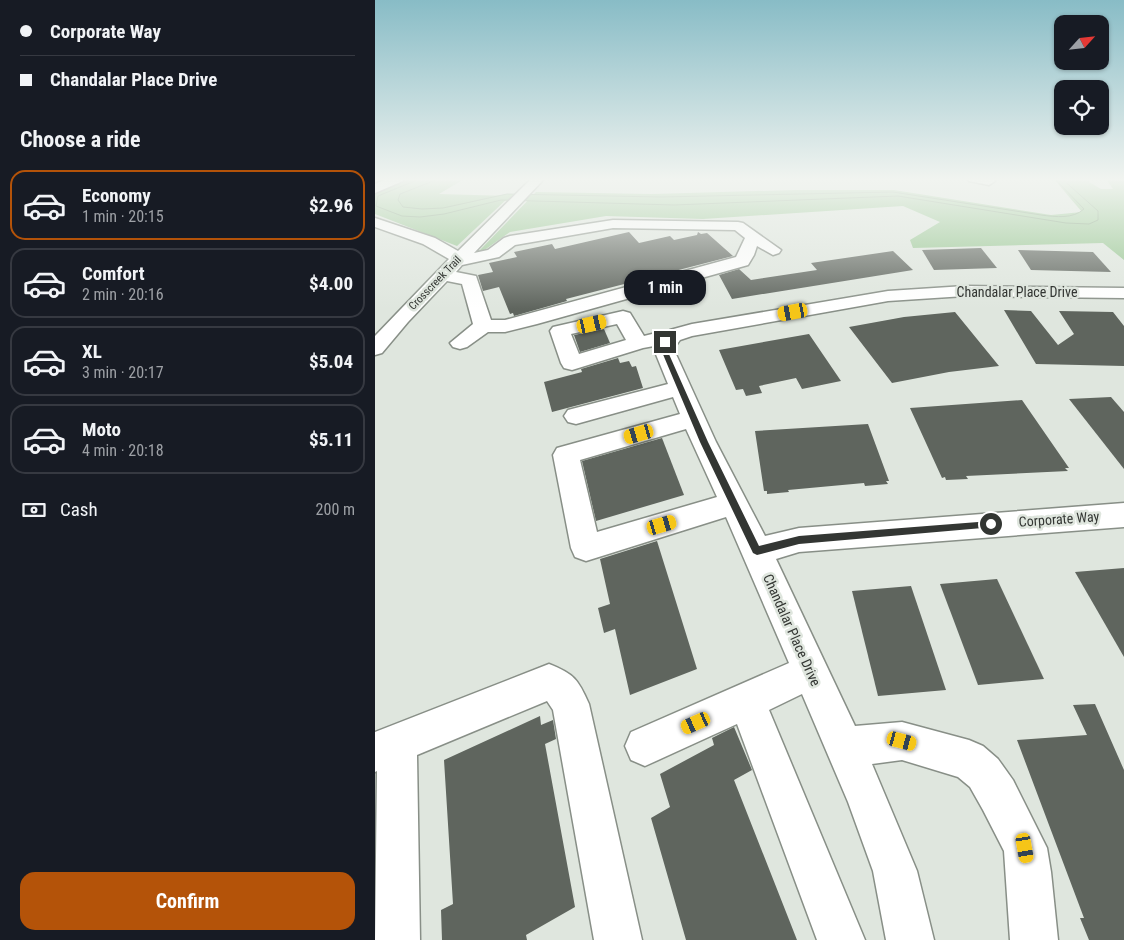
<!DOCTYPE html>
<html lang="en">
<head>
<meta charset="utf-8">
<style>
	body { margin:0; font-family:"Roboto Condensed",sans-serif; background:#242831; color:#f1f3f6; height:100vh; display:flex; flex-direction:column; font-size:19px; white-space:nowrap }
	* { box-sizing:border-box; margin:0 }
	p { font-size:16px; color:#9ea1a6 }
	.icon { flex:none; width:28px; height:28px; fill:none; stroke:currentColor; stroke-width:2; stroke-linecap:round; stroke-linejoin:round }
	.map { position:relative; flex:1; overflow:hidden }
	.sheet { display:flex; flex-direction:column; background:#171b24; width:375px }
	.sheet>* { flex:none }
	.hud { display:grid; align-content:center; height:110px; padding:0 20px; background:#171b24 }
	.needle { width:32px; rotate:63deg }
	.controls { position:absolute; left:679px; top:15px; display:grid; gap:10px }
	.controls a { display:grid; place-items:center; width:55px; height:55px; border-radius:10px; background:#171b24; box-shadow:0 1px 4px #0004; font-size:25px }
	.end { position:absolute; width:22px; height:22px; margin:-11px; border:6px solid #333633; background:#fff; box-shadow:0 0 0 2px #fff }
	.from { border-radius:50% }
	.bubble { position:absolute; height:35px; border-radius:15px; background:#171b24; box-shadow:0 1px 4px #0004; font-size:16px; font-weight:700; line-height:35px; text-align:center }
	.car { position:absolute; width:15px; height:30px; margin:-15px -8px; border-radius:6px; box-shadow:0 0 4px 1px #0007; background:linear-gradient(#f5c518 24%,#345 0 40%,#f5c518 0 76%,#345 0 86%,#f5c518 0) }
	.hud b { display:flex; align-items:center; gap:18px; height:48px; font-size:19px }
	.hud b+b { border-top:1px solid #363941 }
	.hud i { width:12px; height:12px; background:#f1f3f6 }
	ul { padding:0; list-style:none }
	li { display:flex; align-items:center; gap:15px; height:70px; margin:0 10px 8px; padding:0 10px; border:2px solid #363941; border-radius:15px }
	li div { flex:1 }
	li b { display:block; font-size:19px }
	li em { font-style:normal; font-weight:700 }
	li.on { border-color:#b45309 }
	li>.icon { width:45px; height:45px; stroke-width:1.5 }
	h2 { padding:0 20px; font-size:22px; line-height:60px }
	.pay { display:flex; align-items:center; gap:12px; height:55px; padding:0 20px; font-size:19px }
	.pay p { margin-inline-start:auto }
	.action { display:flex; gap:10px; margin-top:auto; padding:10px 20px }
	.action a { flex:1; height:58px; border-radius:15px; background:#b45309; color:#fff; font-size:20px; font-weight:700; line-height:58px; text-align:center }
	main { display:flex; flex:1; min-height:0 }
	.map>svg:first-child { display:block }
	.forest { fill:#95c58f }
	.water { fill:#99c993; stroke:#7a9d76 }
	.building { fill:#5f655e }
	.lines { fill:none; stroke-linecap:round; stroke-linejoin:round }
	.minor-casing { stroke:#888f87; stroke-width:3 }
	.minor { fill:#fff; fill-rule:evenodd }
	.route { fill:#333633 }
	.labels { text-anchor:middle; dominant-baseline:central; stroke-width:5; stroke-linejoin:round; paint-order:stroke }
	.far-street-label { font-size:11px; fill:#333633; stroke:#dfe6de }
	.street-label { font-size:14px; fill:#333633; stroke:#dfe6de }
</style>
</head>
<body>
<main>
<section class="sheet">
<div class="hud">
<b><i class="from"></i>Corporate Way</b>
<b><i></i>Chandalar Place Drive</b>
</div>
<h2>Choose a ride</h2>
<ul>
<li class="on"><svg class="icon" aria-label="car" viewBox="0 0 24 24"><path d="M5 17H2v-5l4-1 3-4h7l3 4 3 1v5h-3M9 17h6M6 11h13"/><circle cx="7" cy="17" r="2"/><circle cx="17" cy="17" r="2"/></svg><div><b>Economy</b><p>1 min · 20:15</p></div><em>$2.96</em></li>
<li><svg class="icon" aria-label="car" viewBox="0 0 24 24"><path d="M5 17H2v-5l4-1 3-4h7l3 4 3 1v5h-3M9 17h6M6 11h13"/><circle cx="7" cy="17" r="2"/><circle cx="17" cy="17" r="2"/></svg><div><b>Comfort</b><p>2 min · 20:16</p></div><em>$4.00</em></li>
<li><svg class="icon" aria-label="car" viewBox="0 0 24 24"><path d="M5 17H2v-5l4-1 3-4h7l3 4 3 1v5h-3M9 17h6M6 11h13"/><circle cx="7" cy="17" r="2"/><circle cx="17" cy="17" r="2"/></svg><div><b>XL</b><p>3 min · 20:17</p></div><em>$5.04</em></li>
<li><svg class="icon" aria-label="car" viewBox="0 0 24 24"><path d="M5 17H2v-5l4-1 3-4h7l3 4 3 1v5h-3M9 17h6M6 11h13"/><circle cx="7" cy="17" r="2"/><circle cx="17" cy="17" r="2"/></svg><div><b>Moto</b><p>4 min · 20:18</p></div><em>$5.11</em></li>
</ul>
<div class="pay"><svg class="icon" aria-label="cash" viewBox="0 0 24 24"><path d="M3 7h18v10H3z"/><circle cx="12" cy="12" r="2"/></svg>Cash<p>200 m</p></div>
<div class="action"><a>Confirm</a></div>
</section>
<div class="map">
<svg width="749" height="940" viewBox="0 0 749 940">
	<rect width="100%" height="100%" fill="#dfe6de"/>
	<g class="forest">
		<path d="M 33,178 L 91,178 L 64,194 L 135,196 L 82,246 L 0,214 L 0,194 Z"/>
		<path d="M 678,178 L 715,178 L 714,182 L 726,189 L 738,189 L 731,179 L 749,181 L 749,260 L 728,243 L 538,248 L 535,240 L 565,222 L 528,206 L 328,219 L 231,216 L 135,232 L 108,251 L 103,252 L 161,192 L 277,194 L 420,190 L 519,190 L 676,215 L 707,212 Z"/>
	</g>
	<path class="water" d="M 47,178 L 66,178 L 25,194 L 23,200 L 28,207 L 47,209 L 68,208 L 132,194 L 286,197 L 518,192 L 666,215 C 681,217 698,219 709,209 L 679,178 L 686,178 L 723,211 L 723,220 L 714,224 L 691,223 L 523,196 L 299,205 L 126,200 L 69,214 L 45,217 L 27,216 L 1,206 L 3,196 Z"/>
	<g class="building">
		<path d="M 254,232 L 264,243 L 295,236 L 299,240 L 322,235 L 323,232 L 326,234 L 332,233 L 358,256 L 191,299 L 192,301 L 139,316 L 138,313 L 135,314 L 124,287 L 108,291 L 103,275 L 118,272 L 114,263 L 142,257 L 139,252 L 177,244 L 180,249 Z"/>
		<path d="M 606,248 L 622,268 L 559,270 L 547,250 Z"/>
		<path d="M 643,250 L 718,252 L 736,272 L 656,270 Z"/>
		<path d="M 518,251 L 538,270 L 357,299 L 344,275 L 364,269 L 376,280 L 442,270 L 436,263 Z"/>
		<path d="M 629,310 L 656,311 L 683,345 L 699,334 L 684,311 L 738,312 L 749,326 L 749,366 L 661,364 Z"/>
		<path d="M 580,312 L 624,366 L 574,372 L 517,383 L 474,327 L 529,317 Z"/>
		<path d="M 229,329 L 235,343 L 205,352 L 199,335 Z"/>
		<path d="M 434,334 L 466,381 L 427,389 L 421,378 L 384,386 L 387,393 L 371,396 L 368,389 L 361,390 L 344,350 Z"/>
		<path d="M 243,358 L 245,363 L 254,361 L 257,367 L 261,366 L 268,388 L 177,412 L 169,382 L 207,372 L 206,369 Z"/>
		<path d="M 736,397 L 749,412 L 749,469 L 694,399 Z"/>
		<path d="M 647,400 L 694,468 L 690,468 L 693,471 L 591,476 L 593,479 L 571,480 L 570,477 L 567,478 L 535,408 Z"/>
		<path d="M 493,424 L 514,481 L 511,481 L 513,484 L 490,486 L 489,483 L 413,490 L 414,492 L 392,494 L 392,491 L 389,491 L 380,431 Z"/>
		<path d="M 287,438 L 309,495 L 221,521 L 207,461 Z"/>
		<path d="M 282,541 L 322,669 L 255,695 L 240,629 L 229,633 L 223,608 L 235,604 L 225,559 Z"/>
		<path d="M 749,568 L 749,657 L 700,572 Z"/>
		<path d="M 622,579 L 669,679 L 603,685 L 565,584 Z"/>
		<path d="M 536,586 L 571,690 L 503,696 L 477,591 Z"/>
		<path d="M 720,704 L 749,770 L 749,940 L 714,940 L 705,918 L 709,918 L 642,740 L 712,735 L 698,705 Z"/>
		<path d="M 165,716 L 166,725 L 178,720 L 181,739 L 170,744 L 200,907 L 151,935 L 152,940 L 67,940 L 66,910 L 78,904 L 69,760 Z"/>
		<path d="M 359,727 L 377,770 L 359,780 L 422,940 L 311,940 L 276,818 L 295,807 L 285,774 L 339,745 L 337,738 Z"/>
	</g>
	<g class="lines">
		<g class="minor-casing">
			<g id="minor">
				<path d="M 13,178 L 29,178 L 28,181 L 0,193 L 0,184 Z"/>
				<path d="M 157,178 L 170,178 L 99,253 L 113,250 L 129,238 L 135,236 L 238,220 L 363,222 L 368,223 L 406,250 L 404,253 L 398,255 L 382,246 L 379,255 L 373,265 L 162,324 L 130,332 L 113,332 L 92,347 L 85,349 L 78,347 L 75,343 L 98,324 L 87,284 L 72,281 L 33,322 L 7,353 L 0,355 L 0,336 L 74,259 L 48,244 L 0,227 L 0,218 L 60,238 L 83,251 ZM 238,228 L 360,230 L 370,238 L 361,257 L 130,320 L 116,320 L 101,276 L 81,272 L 87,265 L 124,257 L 140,245 Z"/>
				<path d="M 593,178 L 616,178 L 620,181 L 614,185 L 594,181 Z"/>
				<path d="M 590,286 L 749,288 L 749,298 L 590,296 L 513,301 L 317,336 L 305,340 L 300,347 L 300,352 L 341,442 L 390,536 L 424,528 L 749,503 L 749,527 L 424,552 L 401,559 L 480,726 L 527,722 L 594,740 L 608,746 L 623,759 L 638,780 L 672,848 L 676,872 L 683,940 L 635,940 L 629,851 L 608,810 L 595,787 L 583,777 L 527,760 L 497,764 L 542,871 L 559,940 L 511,940 L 498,871 L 473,802 L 427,694 L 394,710 L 490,940 L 442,940 L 362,724 L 270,766 L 256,760 L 250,746 L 256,732 L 414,663 L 351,517 L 211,561 L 200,557 L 196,548 L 178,455 L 182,448 L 305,414 L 298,397 L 201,424 L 193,422 L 189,416 L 193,410 L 293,384 L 280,352 L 279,346 L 268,348 L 197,370 L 189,368 L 186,363 L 175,331 L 178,327 L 248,311 L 255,313 L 269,336 L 277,334 L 286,335 L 295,330 L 317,324 L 513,291 ZM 242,324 L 251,340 L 204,354 L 196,334 ZM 311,429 L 342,497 L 222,532 L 205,460 Z"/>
				<path d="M 174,664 C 199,674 203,679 214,704 L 267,940 L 219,940 L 178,710 L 172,701 L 42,755 L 45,940 L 0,940 L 2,771 L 0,772 L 0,732 Z"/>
			</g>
		</g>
		<use href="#minor" class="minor"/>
	</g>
	<linearGradient id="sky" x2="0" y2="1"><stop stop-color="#88bcc6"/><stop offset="0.58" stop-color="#f1f4f0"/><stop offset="1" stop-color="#f1f4f0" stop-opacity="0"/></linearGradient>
	<rect width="749" height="309" fill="url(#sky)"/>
	<path class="route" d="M 290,340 L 293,342 L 293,352 L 333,442 L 384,546 L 424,536 L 616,521 L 619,522 L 619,527 L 424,544 L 382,555 L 378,553 L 325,442 L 287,352 L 287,342 Z"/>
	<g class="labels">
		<g class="far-street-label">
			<text transform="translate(60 283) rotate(-46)">Crosscreek Trail</text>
		</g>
		<g class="street-label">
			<text x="642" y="292">Chandalar Place Drive</text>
			<text transform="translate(684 519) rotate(-4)">Corporate Way</text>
			<text transform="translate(417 630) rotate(66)">Chandalar Place Drive</text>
		</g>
	</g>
</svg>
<div class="controls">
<a><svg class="needle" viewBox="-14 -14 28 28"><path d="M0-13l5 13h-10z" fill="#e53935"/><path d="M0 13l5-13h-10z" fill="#9ea1a6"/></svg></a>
<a><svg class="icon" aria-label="locate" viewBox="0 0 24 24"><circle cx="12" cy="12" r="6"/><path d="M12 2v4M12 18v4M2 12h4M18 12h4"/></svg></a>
</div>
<i class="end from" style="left:616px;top:524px"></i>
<i class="end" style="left:290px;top:342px"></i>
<div class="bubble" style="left:249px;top:270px;width:82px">1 min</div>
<i class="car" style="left:418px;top:312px;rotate:260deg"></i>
<i class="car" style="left:217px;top:324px;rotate:77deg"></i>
<i class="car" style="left:264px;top:434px;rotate:254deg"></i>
<i class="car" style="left:287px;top:525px;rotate:74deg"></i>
<i class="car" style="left:321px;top:723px;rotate:246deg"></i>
<i class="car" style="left:527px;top:741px;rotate:105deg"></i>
<i class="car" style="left:650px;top:848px;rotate:170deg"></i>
</div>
</main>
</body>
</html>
